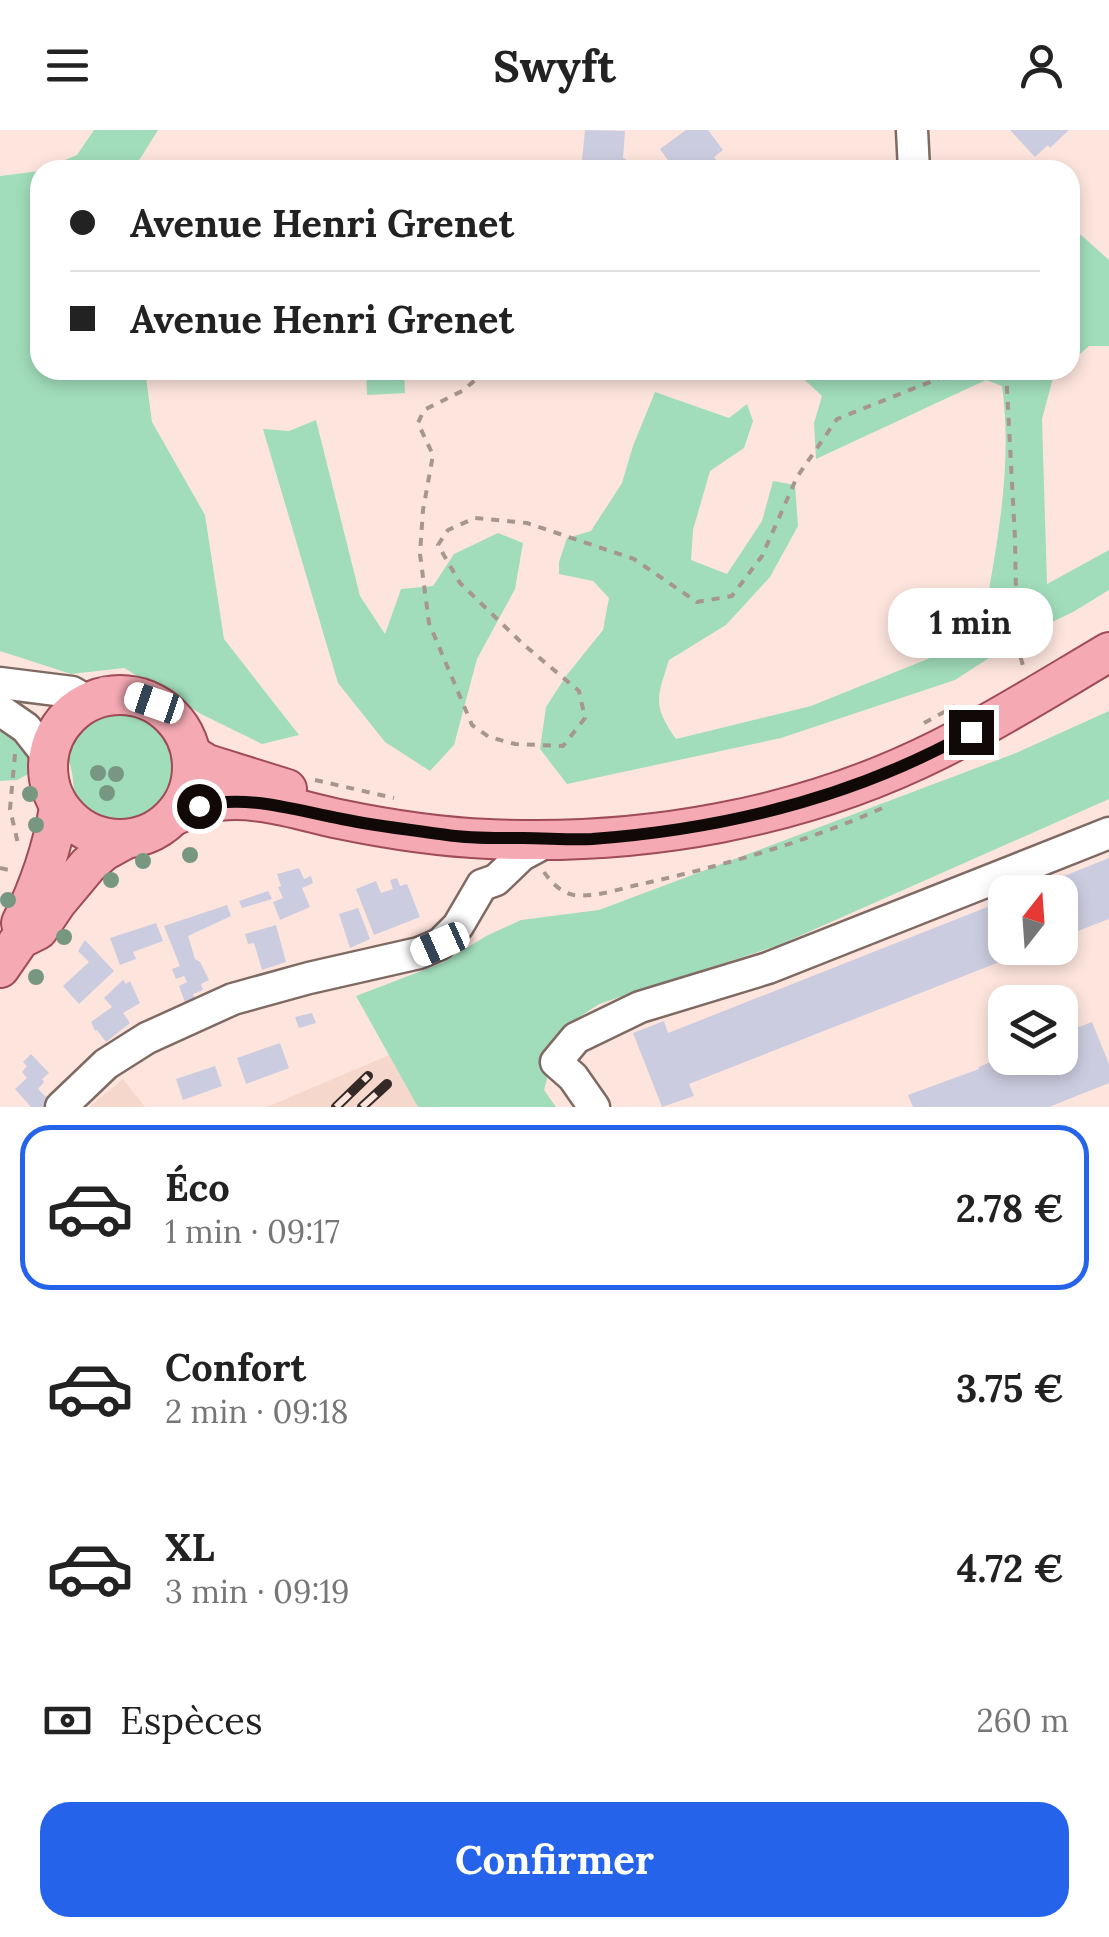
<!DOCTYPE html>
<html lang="fr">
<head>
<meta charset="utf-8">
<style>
	body { margin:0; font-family:Lora,serif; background:#f2f2f2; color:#222; height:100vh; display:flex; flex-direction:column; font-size:38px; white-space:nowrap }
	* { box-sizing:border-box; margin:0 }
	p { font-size:32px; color:#767676 }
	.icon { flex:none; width:55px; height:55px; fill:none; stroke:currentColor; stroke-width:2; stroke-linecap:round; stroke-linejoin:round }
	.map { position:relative; height:977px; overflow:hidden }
	.details { display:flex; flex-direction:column; background:#fff; flex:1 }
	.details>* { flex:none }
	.guide { position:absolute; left:30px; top:30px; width:1050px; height:220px; border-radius:30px; box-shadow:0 5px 15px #0003; display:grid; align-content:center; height:220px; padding:0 40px; background:#fff }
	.needle { width:65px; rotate:17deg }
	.controls { position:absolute; left:988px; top:745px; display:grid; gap:20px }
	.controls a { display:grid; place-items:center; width:90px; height:90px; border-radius:20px; background:#fff; box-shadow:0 5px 15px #0003; font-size:50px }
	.end { position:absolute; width:45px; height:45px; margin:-22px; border:12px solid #110907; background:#fff; box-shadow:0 0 0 5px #fff }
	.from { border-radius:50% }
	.bubble { position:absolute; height:70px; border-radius:30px; background:#fff; box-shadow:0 5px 15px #0003; font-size:32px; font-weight:700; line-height:70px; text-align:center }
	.car { position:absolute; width:30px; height:60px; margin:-30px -15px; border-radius:12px; box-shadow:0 0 8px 2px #0007; background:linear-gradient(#fff 24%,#345 0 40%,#fff 0 76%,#345 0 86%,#fff 0) }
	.guide b { display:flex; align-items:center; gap:35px; height:95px; font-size:38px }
	.guide b+b { border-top:2px solid #e0e0e0 }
	.guide i { width:25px; height:25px; background:#222 }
	ul { padding:18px 0 0; list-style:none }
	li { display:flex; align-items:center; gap:30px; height:165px; margin:0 20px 15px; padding:0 20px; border:5px solid transparent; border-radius:30px }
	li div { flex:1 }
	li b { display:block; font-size:38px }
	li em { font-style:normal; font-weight:700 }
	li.active { border-color:#2563eb }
	li>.icon { width:90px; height:90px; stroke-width:1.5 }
	.pay { display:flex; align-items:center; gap:25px; height:110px; padding:0 40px; font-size:38px }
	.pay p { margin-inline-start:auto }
	.action { display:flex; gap:20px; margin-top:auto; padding:20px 40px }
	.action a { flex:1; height:115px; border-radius:30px; background:#2563eb; color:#fff; font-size:40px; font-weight:700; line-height:115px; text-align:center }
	header { display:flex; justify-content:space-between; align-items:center; height:130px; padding:0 40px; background:#fff; font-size:45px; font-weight:700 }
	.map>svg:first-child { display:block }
	.built { fill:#f6d7cb }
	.green { fill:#a1ddbb }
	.building { fill:#cccce0 }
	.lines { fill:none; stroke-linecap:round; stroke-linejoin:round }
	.minor-casing { stroke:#7f6a63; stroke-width:35 }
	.major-casing { stroke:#9f4c56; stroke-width:42 }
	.path { stroke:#a7958f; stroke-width:4; stroke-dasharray:8 8; stroke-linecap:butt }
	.minor { stroke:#fff; stroke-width:30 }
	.major { stroke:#f4a9b3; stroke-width:38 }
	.rail-casing { stroke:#342926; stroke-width:10 }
	.rail { stroke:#fde5dd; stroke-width:6; stroke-dasharray:19; stroke-linecap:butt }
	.tree { fill:#789782 }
	.route { stroke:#110907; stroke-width:12 }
</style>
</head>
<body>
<header><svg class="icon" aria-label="menu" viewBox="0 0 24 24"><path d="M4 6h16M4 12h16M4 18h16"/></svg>Swyft<svg class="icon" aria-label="person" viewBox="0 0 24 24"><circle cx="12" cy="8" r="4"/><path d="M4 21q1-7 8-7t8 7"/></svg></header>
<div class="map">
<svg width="1109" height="977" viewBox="0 0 1109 977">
	<rect width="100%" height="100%" fill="#fde5dd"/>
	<g class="built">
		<path d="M 394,923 L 441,977 L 267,977 Z"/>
		<path d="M 123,949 L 145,977 L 89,977 Z"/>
	</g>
	<g class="green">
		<path d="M 94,0 L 158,0 L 133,40 L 41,40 L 77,25 Z"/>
		<path d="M 40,41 L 40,240 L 145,240 L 152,292 L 205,385 L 224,509 L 299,605 L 262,614 L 201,584 L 124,538 L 71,544 L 0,521 L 0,46 Z"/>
		<path d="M 1070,95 L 1109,130 L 1109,216 L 1089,216 L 1070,233 Z"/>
		<path d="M 366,240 L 404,240 L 405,263 L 367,265 Z"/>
		<path d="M 794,240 L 1062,240 L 1053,248 L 1042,289 L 1047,454 L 1109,420 L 1109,460 L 1073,482 L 1023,506 L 955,550 L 781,608 L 567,654 L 540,619 L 546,577 L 566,546 L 603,500 L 609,468 L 593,451 L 559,444 L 559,432 L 567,408 L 591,401 L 622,353 L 633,316 L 655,262 L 729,288 L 747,274 L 753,291 L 744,318 L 710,341 L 693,400 L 691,430 L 727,444 L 762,391 L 773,351 L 795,355 L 798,396 L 770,447 L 726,495 L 669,530 C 657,568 652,575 676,609 L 811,576 L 935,526 L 983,493 C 997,415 1013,335 1002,256 L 986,250 L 816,329 L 814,293 L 822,266 Z"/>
		<path d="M 316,290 L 360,466 L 385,504 L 401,459 L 433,456 L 454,424 L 498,403 L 523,413 L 515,459 L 477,529 L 454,615 L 430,641 L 385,612 L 338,553 L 263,299 L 289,301 Z"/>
		<path d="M 126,577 C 235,606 156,748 74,672 C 74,652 73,636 63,619 C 79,589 92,579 126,577 Z"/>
		<path d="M 1109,581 L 1109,669 L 779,815 L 599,874 L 560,900 L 544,960 L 556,977 L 418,977 L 356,866 L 442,833 L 488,805 L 521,790 L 599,780 L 1016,623 Z"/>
		<path d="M 0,590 L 36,628 L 36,640 L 17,650 L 0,651 Z"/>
	</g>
	<g class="building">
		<path d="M 585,0 L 625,1 L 623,28 L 626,29 L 626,40 L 581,40 Z"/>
		<path d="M 686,0 L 708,0 L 723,20 L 714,27 L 723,40 L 675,40 L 660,19 Z"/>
		<path d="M 1010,0 L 1069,0 L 1050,18 L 1048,15 L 1035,27 Z"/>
		<path d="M 1109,728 L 1109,789 L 1060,808 L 1060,762 L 1024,762 Z"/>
		<path d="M 299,738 L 304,749 L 311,746 L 313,753 L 302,758 L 310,777 L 280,790 L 273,772 L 283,768 L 278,757 L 281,756 L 277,744 Z"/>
		<path d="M 397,748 L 400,756 L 407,754 L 420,787 L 374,805 L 356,759 L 376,751 L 381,763 L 393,759 L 390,750 Z"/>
		<path d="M 268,761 L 272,769 L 242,778 L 239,771 Z"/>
		<path d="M 1005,770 L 1005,818 L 1035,818 L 689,954 L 694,966 L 662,977 L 633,903 L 664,891 L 668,903 Z"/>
		<path d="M 227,775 L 231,786 L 188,806 L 195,829 L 200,832 L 209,850 L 201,854 L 203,860 L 193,864 L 196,871 L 186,875 L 179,856 L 187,852 L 184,846 L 176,849 L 172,839 L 180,836 L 164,796 Z"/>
		<path d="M 358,778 L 370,809 L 350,818 L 339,784 Z"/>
		<path d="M 156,793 L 163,811 L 133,822 L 136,829 L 120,835 L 110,808 Z"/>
		<path d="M 276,795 L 286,832 L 262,840 L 254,813 L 248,814 L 245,804 Z"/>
		<path d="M 85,810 L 114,841 L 79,874 L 63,856 L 89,832 L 78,821 Z"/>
		<path d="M 123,850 L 126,854 L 130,851 L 140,873 L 123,883 L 130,893 L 106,912 L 97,900 L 95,901 L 91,892 L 112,877 L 104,868 Z"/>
		<path d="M 312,883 L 316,893 L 299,898 L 295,887 Z"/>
		<path d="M 1092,892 L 1109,934 L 1109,953 L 1049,977 L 913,977 L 908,965 L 979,939 L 979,937 L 1005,926 L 1060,928 L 1060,904 Z"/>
		<path d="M 280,913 L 289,938 L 246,954 L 237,928 Z"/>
		<path d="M 31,924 L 49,943 L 42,949 L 44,952 L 38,959 L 49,970 L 42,977 L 31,977 L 15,959 L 27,948 L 22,942 L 27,936 L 23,932 Z"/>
		<path d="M 215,936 L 222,956 L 183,970 L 176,949 Z"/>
	</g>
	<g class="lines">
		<g class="minor-casing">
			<g id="minor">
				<path d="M 912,0 L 914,40"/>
				<path d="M 0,553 L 72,562 L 89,572"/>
				<path d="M 0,580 L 26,598 L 48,626"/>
				<path d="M 61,977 L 106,934 L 147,908 L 233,869 L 309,848 L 419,823 L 440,814 L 458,796 L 482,755 L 496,750 L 522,725 L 552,709"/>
				<path d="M 594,977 L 573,947 L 556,932 L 576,908 L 640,877 L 768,838 L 1109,703"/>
			</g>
		</g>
		<g class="major-casing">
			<g id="major">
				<circle cx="120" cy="637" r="72"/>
				<path d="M 192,625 L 207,634 L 287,659"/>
				<path d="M 176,685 C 190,679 204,673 219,671 C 258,666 301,681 339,689 C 387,699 439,707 489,709 C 642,716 800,689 938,620 C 996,591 1053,555 1109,522"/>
				<path d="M 21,793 C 40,755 52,719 59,678"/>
				<path d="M 0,838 L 20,809 L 38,800 L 57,772 L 88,735 L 104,721 L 124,710"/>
			</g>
		</g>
		<g class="path">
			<path d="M 486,240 L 464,260 L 424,280 L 418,293 L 433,325 L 423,380 L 420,424 L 429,493 L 472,595 L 489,607 L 515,614 L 563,616 L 585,588 L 579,561 L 523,514 L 460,453 L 438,415 L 448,400 L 475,388 L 527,393 L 634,429 L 697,472 L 732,466 L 762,426 L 797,347 L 837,289 L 950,244 L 952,240"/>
			<path d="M 1006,240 L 1015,409 L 1017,515 L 1024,539"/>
			<path d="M 100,549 C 140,547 178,561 195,599"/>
			<path d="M 924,593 L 955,576"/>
			<path d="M 15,624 L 10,679 L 19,718"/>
			<path d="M 315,650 L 394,668"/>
			<path d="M 0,738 L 13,741"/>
			<path d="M 544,742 C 550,751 561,763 574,765 C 596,768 621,758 642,754 C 725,735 810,711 887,676"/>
		</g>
		<use href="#minor" class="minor"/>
		<use href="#major" class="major"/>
		<g class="rail-casing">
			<g id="rail">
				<path d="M 336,977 L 368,946"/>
				<path d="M 362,977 L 387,954"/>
			</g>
		</g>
		<use href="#rail" class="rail"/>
	</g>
	<g class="tree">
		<circle cx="98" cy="643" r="8"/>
		<circle cx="116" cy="644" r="8"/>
		<circle cx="107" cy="663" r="8"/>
		<circle cx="30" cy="664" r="8"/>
		<circle cx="36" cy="695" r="8"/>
		<circle cx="190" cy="725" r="8"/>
		<circle cx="143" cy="731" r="8"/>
		<circle cx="111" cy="750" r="8"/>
		<circle cx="8" cy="770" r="8"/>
		<circle cx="64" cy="807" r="8"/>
		<circle cx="36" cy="847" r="8"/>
	</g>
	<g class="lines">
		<path class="route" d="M 199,676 C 247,664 294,680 342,689 C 376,696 412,700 447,705 C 473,709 498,708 523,708 C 546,708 569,710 592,709 C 726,699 853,668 971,602"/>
	</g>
</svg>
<div class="controls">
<a><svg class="needle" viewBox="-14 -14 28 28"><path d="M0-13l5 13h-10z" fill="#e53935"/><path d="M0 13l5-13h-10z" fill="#767676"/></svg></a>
<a><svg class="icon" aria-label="layers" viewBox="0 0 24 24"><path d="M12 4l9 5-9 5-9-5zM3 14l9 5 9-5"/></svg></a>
</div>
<i class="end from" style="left:199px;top:676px"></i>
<i class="end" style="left:971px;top:602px"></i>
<div class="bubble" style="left:888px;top:458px;width:165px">1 min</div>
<i class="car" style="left:154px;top:573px;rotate:289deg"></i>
<i class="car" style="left:440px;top:814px;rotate:246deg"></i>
<div class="guide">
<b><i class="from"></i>Avenue Henri Grenet</b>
<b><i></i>Avenue Henri Grenet</b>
</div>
</div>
<section class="details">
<ul>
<li class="active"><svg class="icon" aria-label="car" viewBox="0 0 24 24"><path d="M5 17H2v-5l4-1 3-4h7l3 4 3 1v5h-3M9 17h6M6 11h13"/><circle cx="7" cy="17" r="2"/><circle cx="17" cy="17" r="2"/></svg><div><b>Éco</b><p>1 min · 09:17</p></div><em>2.78 €</em></li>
<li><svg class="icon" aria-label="car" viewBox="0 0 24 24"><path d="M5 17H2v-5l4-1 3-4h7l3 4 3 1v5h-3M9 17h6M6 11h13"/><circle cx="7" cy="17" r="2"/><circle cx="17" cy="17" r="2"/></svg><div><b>Confort</b><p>2 min · 09:18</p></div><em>3.75 €</em></li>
<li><svg class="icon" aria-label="car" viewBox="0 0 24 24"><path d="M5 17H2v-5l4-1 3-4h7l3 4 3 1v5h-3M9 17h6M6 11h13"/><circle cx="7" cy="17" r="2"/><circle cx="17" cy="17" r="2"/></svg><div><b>XL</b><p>3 min · 09:19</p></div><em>4.72 €</em></li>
</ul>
<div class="pay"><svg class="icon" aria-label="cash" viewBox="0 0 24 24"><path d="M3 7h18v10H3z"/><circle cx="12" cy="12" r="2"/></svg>Espèces<p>260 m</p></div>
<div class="action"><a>Confirmer</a></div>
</section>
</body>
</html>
